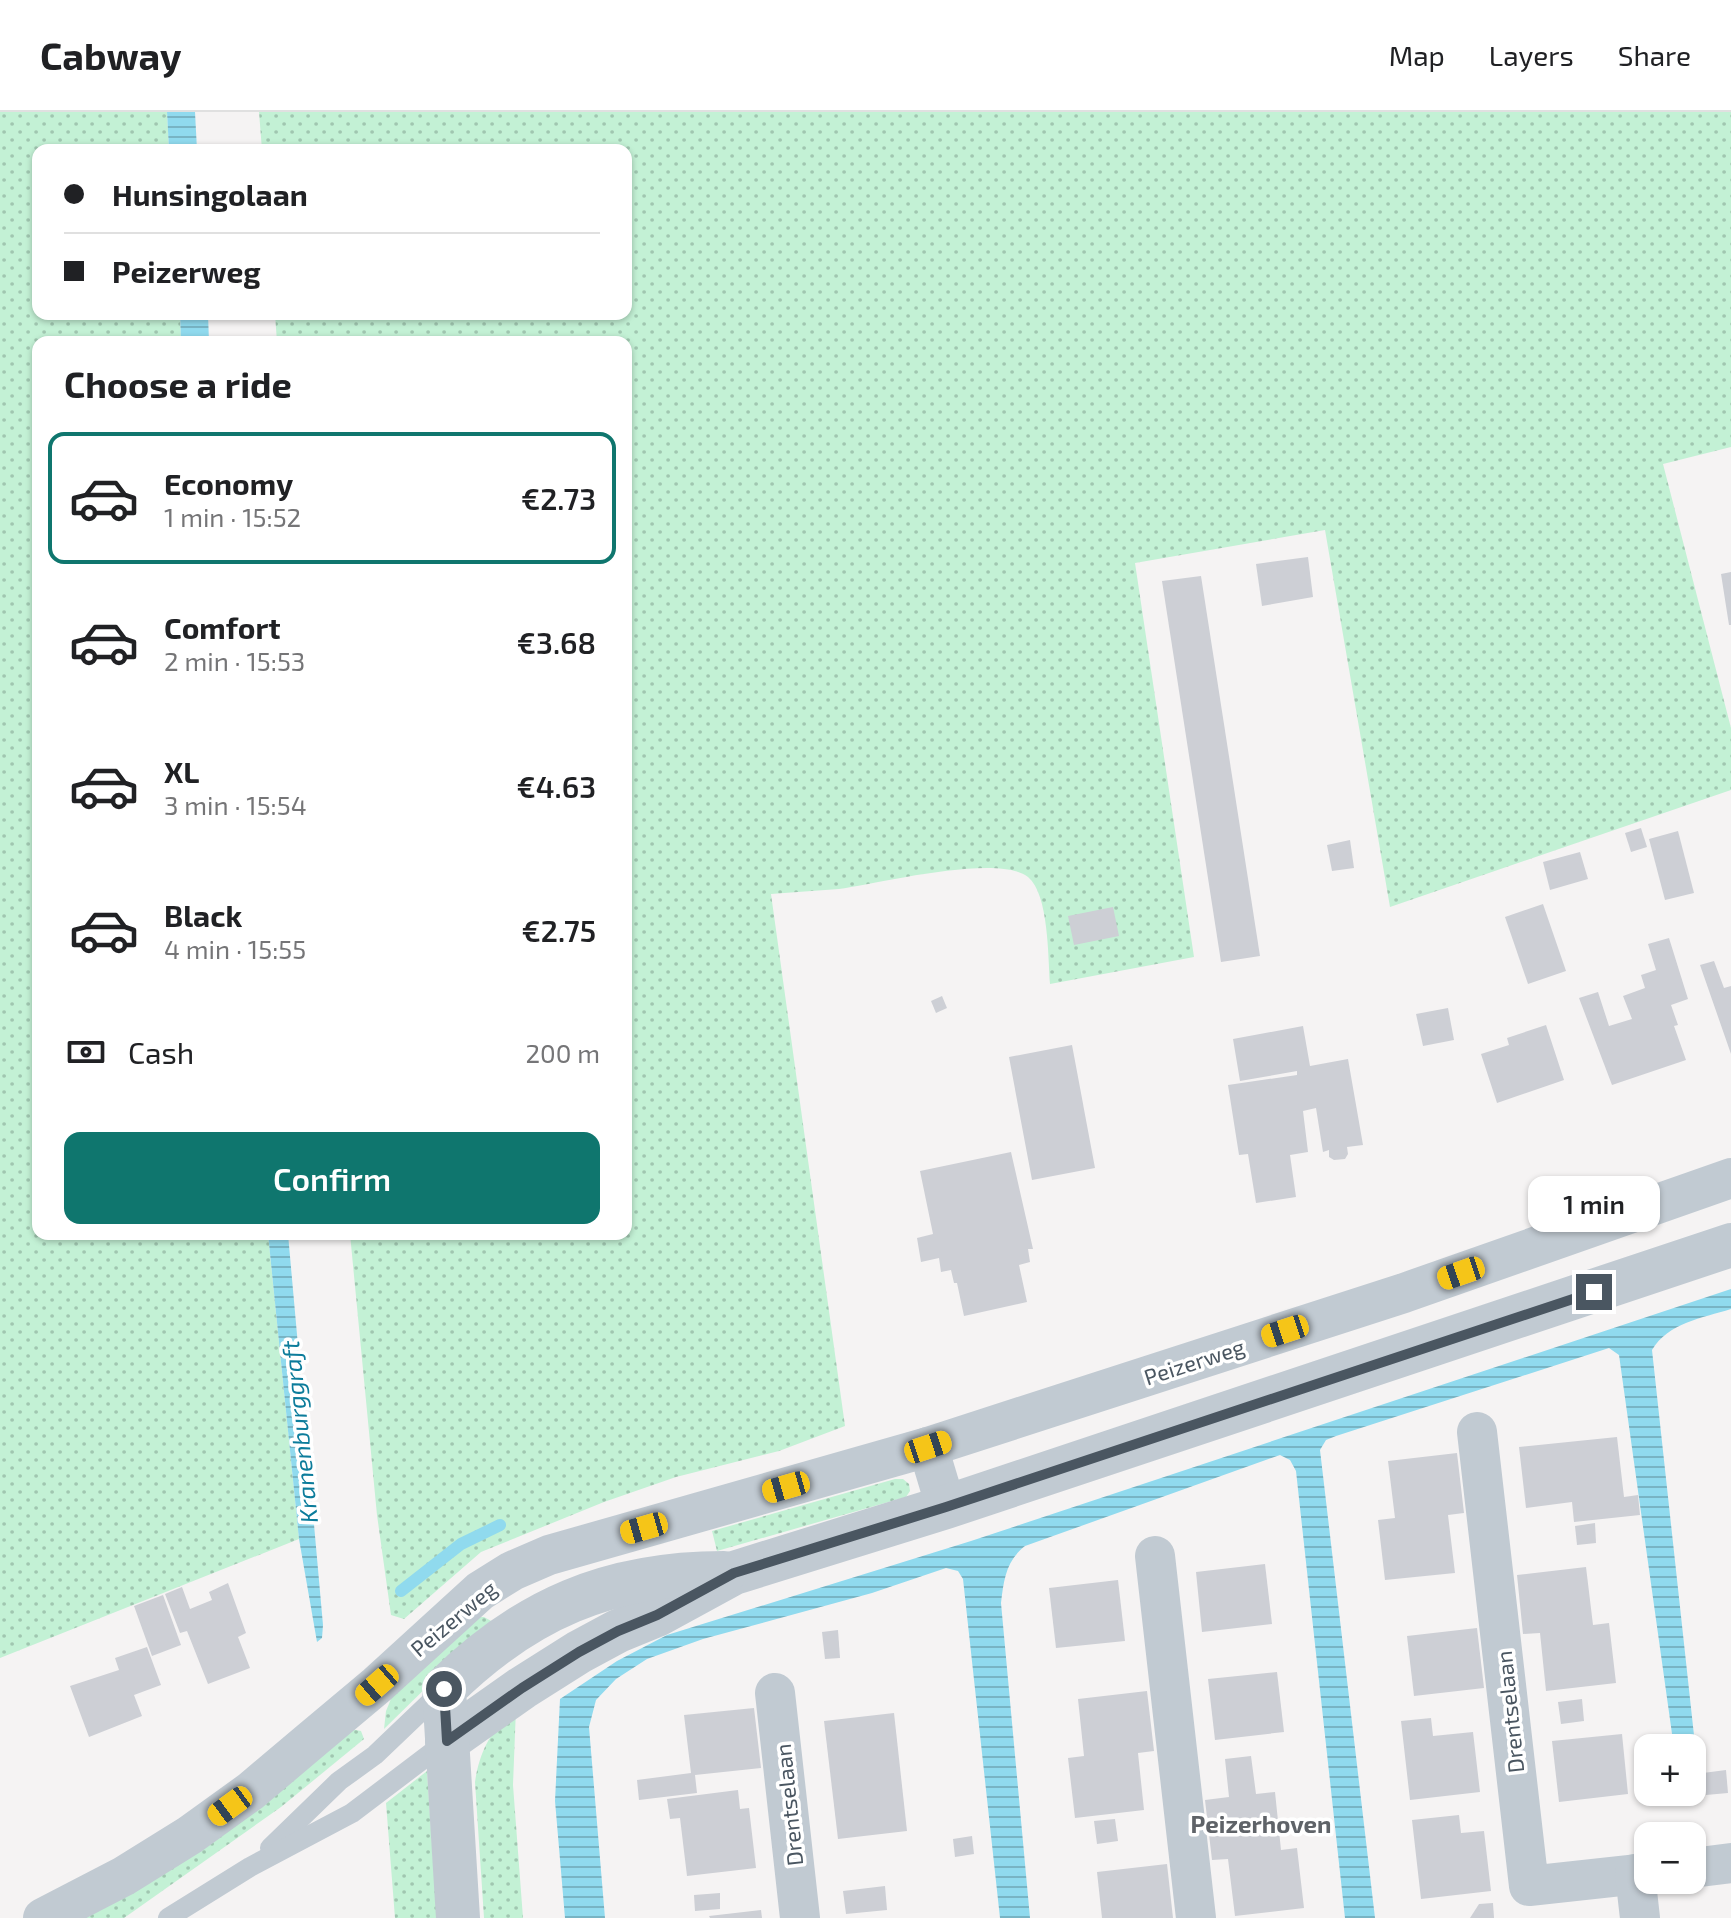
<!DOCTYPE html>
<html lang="en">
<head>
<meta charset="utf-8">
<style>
	body { margin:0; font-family:"Exo 2",sans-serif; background:#f6f6f6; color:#202124; height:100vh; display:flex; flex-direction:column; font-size:30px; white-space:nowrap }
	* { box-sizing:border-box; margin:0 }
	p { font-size:26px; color:#757577 }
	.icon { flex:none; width:44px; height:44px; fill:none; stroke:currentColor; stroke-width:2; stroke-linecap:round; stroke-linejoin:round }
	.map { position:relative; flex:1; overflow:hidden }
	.panel { position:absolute; left:32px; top:224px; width:600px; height:904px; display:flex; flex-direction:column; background:#fff; border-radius:16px; box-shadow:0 2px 6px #0004 }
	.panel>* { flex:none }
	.banner { position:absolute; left:32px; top:32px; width:600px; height:176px; border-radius:16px; box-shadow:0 2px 6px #0004; display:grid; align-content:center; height:176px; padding:0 32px; background:#fff }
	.fabs { position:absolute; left:1634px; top:1622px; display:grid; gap:16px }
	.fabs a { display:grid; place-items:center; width:72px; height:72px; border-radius:16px; background:#fff; box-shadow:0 2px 6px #0004; font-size:40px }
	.end { position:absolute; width:36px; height:36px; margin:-18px; border:10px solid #4a5661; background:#fff; box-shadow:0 0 0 4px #fff }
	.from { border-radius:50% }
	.bubble { position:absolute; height:56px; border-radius:16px; background:#fff; box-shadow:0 2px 6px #0004; font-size:26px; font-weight:600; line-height:56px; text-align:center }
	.car { position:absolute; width:24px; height:48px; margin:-24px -12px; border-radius:10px; box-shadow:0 0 6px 2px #0007; background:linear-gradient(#f5c518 24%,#345 0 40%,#f5c518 0 76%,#345 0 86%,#f5c518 0) }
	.banner b { display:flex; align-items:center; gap:28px; height:76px; font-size:30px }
	.banner b+b { border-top:2px solid #e0e0e0 }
	.banner i { width:20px; height:20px; background:#202124 }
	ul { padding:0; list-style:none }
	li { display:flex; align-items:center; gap:24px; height:132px; margin:0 16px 12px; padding:0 16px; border:4px solid transparent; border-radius:16px }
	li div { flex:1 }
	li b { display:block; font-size:30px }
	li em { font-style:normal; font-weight:600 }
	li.selected { border-color:#0f766e }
	li>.icon { width:72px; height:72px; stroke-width:1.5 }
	h2 { padding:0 32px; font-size:36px; line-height:96px }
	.pay { display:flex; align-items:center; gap:20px; height:88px; padding:0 32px; font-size:30px }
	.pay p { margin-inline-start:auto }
	.button { display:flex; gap:16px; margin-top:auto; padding:16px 32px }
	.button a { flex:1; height:92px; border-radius:16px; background:#0f766e; color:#fff; font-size:32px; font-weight:600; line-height:92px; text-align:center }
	header { display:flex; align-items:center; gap:48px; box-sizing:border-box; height:112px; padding:0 40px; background:#fff; border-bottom:2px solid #e0e0e0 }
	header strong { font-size:38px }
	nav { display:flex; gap:44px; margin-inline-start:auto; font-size:28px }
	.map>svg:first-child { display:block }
	.grass { fill:url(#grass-dots) }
	.water { fill:url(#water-rules) }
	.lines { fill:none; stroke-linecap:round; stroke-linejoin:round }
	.stream { stroke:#90daee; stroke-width:12 }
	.building { fill:#cdcfd5 }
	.service { stroke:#c1cad2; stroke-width:20 }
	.minor { stroke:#c1cad2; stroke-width:40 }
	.tertiary { stroke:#c1cad2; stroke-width:44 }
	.route { stroke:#4a5661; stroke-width:10 }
	.labels { text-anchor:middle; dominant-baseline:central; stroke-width:7; stroke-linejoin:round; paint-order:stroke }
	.street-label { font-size:22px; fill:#4a5661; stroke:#fff }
	.water-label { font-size:24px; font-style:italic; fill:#0c7c9b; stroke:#fff }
	.neighbourhood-label { font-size:24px; font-weight:bold; fill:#5f6368; stroke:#fff }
</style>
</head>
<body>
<header>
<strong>Cabway</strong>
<nav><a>Map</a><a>Layers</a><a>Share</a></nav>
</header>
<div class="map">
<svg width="1731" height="1806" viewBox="0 0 1731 1806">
	<defs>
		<pattern id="grass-dots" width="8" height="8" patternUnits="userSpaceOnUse" patternTransform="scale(2)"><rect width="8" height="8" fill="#c3f1d5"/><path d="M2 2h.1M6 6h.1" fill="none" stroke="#a0c6b0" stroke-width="1.8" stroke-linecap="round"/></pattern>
		<pattern id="water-rules" width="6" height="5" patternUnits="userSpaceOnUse" patternTransform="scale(2)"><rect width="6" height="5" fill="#90daee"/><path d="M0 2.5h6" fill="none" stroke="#78b4c4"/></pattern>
	</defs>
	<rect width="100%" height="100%" fill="#f5f3f3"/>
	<g class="grass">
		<path d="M 0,0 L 167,0 L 169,38 L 38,38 L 38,202 L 180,202 L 181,230 L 38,230 L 38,1122 L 268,1122 L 299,1427 L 0,1546 Z"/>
		<path d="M 259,0 L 1731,0 L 1731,335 L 1663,352 L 1731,616 L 1731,678 L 1390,795 L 1325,418 L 1135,451 L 1194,845 L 1050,872 C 1048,846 1049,782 1028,765 C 998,741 877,772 839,777 C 816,779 793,780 771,782 L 845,1314 L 779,1339 L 676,1365 L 604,1390 L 481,1440 L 404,1507 L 391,1503 L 377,1403 L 350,1122 L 626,1122 L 626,230 L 277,230 L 275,202 L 626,202 L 626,38 L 262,38 Z"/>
		<path d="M 895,1367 L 903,1367 L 909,1372 L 910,1379 L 906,1385 L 717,1439 L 712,1419 Z"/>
		<path d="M 479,1505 L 484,1505 L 493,1510 L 384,1617 L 386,1599 L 393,1582 Z"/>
		<path d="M 516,1596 L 513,1673 L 523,1806 L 484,1806 L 475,1670 C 480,1638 491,1618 516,1596 Z"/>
		<path d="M 351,1617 L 361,1619 L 364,1627 L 281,1695 L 124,1806 L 83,1806 Z"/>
		<path d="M 427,1659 L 437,1806 L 395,1806 L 386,1691 Z"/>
	</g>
	<g class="water">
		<path d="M 167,0 L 195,0 L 197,38 L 169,38 Z"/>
		<path d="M 180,202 L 208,202 L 209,230 L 181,230 Z"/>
		<path d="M 268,1122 L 288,1122 L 323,1513 L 322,1526 L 317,1530 L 299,1427 Z"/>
		<path d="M 1731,1177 L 1731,1197 C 1702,1206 1668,1211 1652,1238 L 1698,1660 L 1692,1669 L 1692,1636 L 1674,1636 L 1619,1243 L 1609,1236 L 1336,1324 L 1326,1328 L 1320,1338 L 1375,1806 L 1345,1806 L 1296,1359 L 1290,1348 L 1280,1343 L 1025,1434 C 1006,1449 1004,1467 1001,1491 L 1030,1806 L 1000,1806 L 963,1467 L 958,1459 L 946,1456 L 872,1481 L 703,1527 L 647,1547 L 616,1567 L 596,1588 L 589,1615 L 605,1806 L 565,1806 L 555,1689 L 560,1587 L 617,1549 L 667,1523 L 971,1429 Z"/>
	</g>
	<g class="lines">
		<path class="stream" d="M 401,1479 L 461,1432 L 500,1413"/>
	</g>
	<g class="building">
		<path d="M 1308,445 L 1313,485 L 1262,494 L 1256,452 Z"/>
		<path d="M 1731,460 L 1731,513 L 1729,513 L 1721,462 Z"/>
		<path d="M 1201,464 L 1260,844 L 1221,850 L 1162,469 Z"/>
		<path d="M 1641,716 L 1647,735 L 1631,740 L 1625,721 Z"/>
		<path d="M 1678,719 L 1694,781 L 1665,788 L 1649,727 Z"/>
		<path d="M 1350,728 L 1354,756 L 1332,759 L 1327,733 Z"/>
		<path d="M 1580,740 L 1588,767 L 1550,778 L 1543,750 Z"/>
		<path d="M 1543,792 L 1566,859 L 1528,872 L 1505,805 Z"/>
		<path d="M 1113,795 L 1119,824 L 1074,833 L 1068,804 Z"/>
		<path d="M 1669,826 L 1688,887 L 1671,893 L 1678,913 L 1674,914 L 1686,948 L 1612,973 L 1579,886 L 1598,880 L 1609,914 L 1632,907 L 1623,884 L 1645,876 L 1641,863 L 1656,858 L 1648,832 Z"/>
		<path d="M 1714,849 L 1724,876 L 1731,874 L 1731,942 L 1700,853 Z"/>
		<path d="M 942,884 L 947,896 L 936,901 L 931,889 Z"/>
		<path d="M 1448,896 L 1454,928 L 1423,934 L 1416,902 Z"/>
		<path d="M 1546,913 L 1564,968 L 1497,991 L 1481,942 L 1509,933 L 1507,926 Z"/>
		<path d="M 1303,914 L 1310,954 L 1348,947 L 1363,1033 L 1347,1035 L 1348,1042 L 1345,1047 L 1334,1048 L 1329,1045 L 1329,1038 L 1323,1040 L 1316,996 L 1303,999 L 1308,1040 L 1290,1043 L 1296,1085 L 1256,1091 L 1248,1042 L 1239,1043 L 1228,973 L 1297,963 L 1297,959 L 1240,969 L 1233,927 Z"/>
		<path d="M 1072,933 L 1095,1056 L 1032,1068 L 1009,945 Z"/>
		<path d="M 1011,1040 L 1033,1137 L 1028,1137 L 1030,1150 L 1019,1153 L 1027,1190 L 964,1204 L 957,1171 L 954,1171 L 951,1158 L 941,1160 L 939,1146 L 921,1150 L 917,1126 L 933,1122 L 920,1059 Z"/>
		<path d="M 1617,1325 L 1624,1385 L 1638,1383 L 1640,1403 L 1574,1410 L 1572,1390 L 1526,1396 L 1519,1335 Z"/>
		<path d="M 1457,1341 L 1464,1401 L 1448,1403 L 1455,1461 L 1385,1468 L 1378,1408 L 1395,1406 L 1388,1349 Z"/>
		<path d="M 1595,1411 L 1596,1431 L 1577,1433 L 1575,1414 Z"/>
		<path d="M 1265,1452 L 1272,1512 L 1202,1520 L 1196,1460 Z"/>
		<path d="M 1586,1455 L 1593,1513 L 1609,1511 L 1616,1571 L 1546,1579 L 1540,1521 L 1523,1522 L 1517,1463 Z"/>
		<path d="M 1118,1468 L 1125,1529 L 1056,1536 L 1049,1476 Z"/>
		<path d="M 228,1471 L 246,1521 L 238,1525 L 250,1556 L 208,1572 L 187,1519 L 180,1521 L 165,1482 L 182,1475 L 190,1497 L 212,1488 L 209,1480 Z"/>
		<path d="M 163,1483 L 181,1533 L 152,1544 L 134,1494 Z"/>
		<path d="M 1477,1516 L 1484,1576 L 1414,1584 L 1407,1524 Z"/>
		<path d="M 838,1518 L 840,1546 L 825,1547 L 822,1520 Z"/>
		<path d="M 147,1535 L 161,1573 L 134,1583 L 142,1604 L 89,1625 L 70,1574 L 119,1558 L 115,1546 Z"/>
		<path d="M 1277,1560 L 1284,1620 L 1215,1628 L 1208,1567 Z"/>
		<path d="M 1147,1579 L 1154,1639 L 1138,1641 L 1144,1698 L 1075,1706 L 1068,1646 L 1084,1644 L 1078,1587 Z"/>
		<path d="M 1582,1587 L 1584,1609 L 1561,1612 L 1558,1590 Z"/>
		<path d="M 754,1596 L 761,1656 L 695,1663 L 697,1681 L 639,1688 L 637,1668 L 691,1661 L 684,1603 Z"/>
		<path d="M 894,1601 L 907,1719 L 838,1727 L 824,1609 Z"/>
		<path d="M 1431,1606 L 1433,1624 L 1473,1620 L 1480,1680 L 1410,1688 L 1401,1609 Z"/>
		<path d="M 1622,1622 L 1628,1682 L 1559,1690 L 1552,1629 Z"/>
		<path d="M 1251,1644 L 1256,1682 L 1275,1680 L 1281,1738 L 1297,1736 L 1304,1796 L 1235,1804 L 1228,1747 L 1212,1748 L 1205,1688 L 1229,1685 L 1225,1647 Z"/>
		<path d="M 1726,1658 L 1728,1681 L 1706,1683 L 1703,1661 Z"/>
		<path d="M 738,1678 L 740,1697 L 749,1696 L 756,1756 L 687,1764 L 680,1706 L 670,1707 L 667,1687 Z"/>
		<path d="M 1459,1703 L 1461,1721 L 1484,1719 L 1491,1779 L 1421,1787 L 1412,1708 Z"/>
		<path d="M 1115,1707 L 1118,1729 L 1097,1732 L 1094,1709 Z"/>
		<path d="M 972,1724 L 974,1742 L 955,1745 L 953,1727 Z"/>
		<path d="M 1167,1752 L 1173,1806 L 1102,1806 L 1097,1760 Z"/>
		<path d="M 885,1774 L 887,1798 L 846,1802 L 843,1779 Z"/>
		<path d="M 720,1781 L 720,1797 L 695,1799 L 694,1783 Z"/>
		<path d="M 1493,1791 L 1494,1806 L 1470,1806 L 1479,1792 Z"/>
		<path d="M 761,1798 L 762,1806 L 710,1806 L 709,1804 Z"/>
	</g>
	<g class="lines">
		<g class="service">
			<path d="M 270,1736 L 339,1669 L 375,1643 L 441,1580"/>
			<path d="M 168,1806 L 250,1755 L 352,1701 L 447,1629"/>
		</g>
		<g class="minor">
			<path d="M 1477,1320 L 1529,1774 L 1648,1761"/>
			<path d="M 928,1335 L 946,1395"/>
			<path d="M 1155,1444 L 1196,1806"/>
			<path d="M 775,1581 L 800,1806"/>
			<path d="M 1692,1756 L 1731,1751"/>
			<path d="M 1635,1762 L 1640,1806"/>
			<path d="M 43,1806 L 124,1764 L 190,1723 L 251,1679 L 309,1630 L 377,1573 L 480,1479 L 512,1459 L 549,1443 L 928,1335 L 1404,1181 L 1731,1066"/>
		</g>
		<g class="tertiary">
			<path d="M 447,1629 L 522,1576 L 579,1540 L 618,1519 L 657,1503 L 734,1461 L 946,1395 L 1731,1133"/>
			<path d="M 458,1806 L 444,1577 C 525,1497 609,1461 724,1461"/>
		</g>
	</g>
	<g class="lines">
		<path class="route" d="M 444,1577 L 447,1629 L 522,1576 L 579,1540 L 618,1519 L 657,1503 L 734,1461 L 946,1395 L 1594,1180"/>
	</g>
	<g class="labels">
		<g class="street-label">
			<text transform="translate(1194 1249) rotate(-18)">Peizerweg</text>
			<text transform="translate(453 1506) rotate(-40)">Peizerweg</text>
			<text transform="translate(1509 1600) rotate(-96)">Drentselaan</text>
			<text transform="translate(788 1693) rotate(-96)">Drentselaan</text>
		</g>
		<g class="water-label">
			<text transform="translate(299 1320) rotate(-96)">Kranenburggraft</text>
		</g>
		<g class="neighbourhood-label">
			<text x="1261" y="1711">Peizerhoven</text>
		</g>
	</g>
</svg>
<div class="fabs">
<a>+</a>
<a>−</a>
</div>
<i class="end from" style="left:444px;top:1577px"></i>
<i class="end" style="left:1594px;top:1180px"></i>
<div class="bubble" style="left:1528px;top:1064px;width:132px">1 min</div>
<i class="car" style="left:1461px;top:1161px;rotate:251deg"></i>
<i class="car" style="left:1285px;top:1219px;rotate:252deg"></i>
<i class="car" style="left:928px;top:1335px;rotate:72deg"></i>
<i class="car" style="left:786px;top:1375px;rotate:254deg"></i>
<i class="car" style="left:644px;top:1416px;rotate:254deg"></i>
<i class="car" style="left:377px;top:1573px;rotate:229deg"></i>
<i class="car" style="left:230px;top:1694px;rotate:234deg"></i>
<div class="banner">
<b><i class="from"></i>Hunsingolaan</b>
<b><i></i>Peizerweg</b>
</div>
<section class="panel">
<h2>Choose a ride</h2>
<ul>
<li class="selected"><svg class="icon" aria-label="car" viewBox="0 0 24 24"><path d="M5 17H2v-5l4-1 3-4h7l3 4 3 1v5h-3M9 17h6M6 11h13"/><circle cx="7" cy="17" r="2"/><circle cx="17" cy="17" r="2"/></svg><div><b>Economy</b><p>1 min · 15:52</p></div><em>€2.73</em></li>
<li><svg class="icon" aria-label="car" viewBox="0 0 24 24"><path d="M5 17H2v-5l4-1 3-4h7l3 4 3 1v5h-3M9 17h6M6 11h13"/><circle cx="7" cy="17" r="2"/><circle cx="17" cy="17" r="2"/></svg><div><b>Comfort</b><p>2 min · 15:53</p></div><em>€3.68</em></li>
<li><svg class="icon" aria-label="car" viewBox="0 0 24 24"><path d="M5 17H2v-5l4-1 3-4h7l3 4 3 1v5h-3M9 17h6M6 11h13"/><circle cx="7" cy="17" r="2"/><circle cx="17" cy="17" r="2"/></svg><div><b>XL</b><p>3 min · 15:54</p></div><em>€4.63</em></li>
<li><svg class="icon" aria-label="car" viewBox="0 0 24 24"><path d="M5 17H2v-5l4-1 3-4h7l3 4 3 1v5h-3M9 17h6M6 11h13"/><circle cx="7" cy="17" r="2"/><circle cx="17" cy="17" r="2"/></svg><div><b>Black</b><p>4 min · 15:55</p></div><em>€2.75</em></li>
</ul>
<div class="pay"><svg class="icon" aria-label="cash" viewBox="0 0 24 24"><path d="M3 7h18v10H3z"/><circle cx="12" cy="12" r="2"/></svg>Cash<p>200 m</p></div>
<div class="button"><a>Confirm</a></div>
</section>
</div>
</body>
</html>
